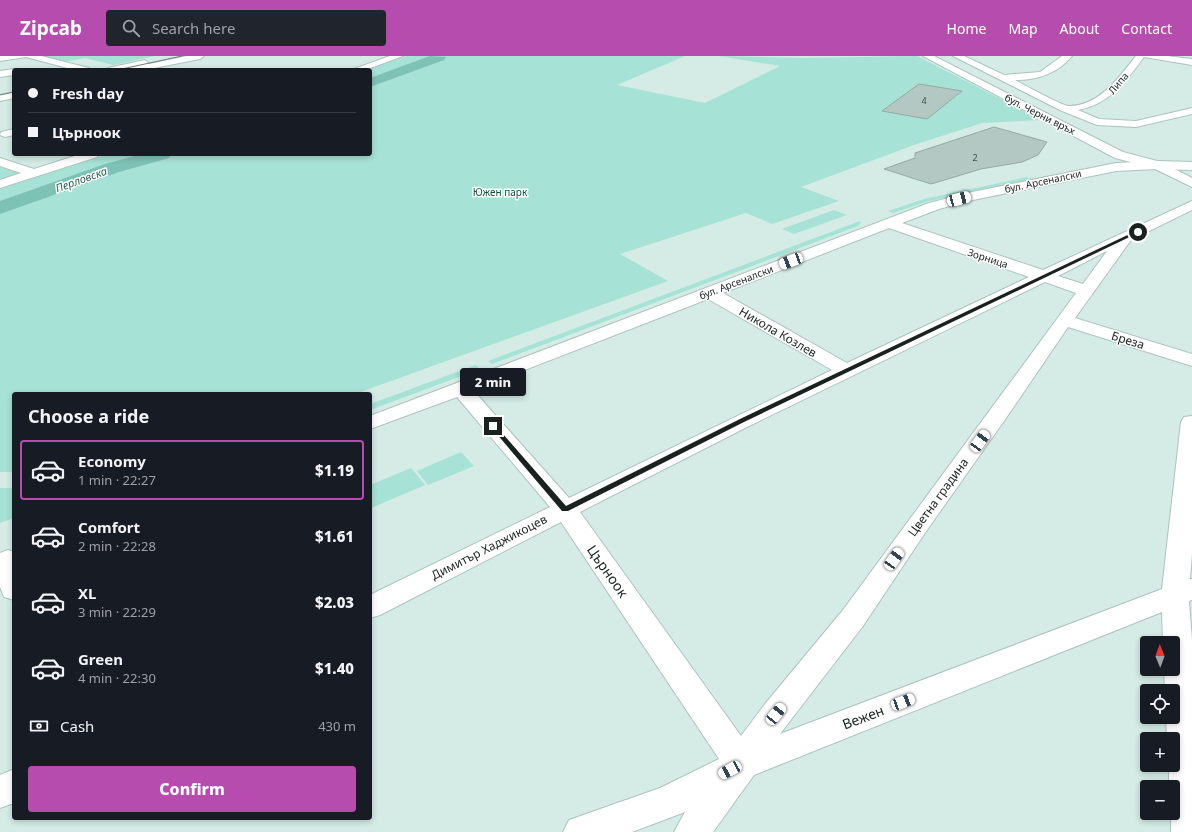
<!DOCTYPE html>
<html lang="en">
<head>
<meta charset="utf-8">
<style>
	body { margin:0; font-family:"Noto Sans",sans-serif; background:#20242c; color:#f1f3f6; height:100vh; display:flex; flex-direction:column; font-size:15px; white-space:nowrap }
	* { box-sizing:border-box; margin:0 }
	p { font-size:13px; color:#9ea1a6 }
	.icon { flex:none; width:22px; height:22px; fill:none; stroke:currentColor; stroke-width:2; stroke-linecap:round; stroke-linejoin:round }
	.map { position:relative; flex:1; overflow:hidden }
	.details { position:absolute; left:12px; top:336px; width:360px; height:428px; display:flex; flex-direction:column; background:#171b24; border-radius:4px; box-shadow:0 2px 6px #0003 }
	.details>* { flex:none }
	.hud { position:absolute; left:12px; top:12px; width:360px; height:88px; border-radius:4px; box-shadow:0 2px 6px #0003; display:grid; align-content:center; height:88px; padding:0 16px; background:#171b24 }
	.needle { width:26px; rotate:359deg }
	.buttons { position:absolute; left:1140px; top:580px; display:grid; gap:8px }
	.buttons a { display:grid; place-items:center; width:40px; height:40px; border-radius:4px; background:#171b24; box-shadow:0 2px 6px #0003; font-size:20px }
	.end { position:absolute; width:18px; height:18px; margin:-9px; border:5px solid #1a2220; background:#fff; box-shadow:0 0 0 2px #fff }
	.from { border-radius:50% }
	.bubble { position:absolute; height:28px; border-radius:4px; background:#171b24; box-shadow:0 2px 6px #0003; font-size:13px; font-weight:800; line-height:28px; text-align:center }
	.car { position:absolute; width:12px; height:24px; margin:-12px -6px; border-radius:5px; box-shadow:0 0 3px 1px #0007; background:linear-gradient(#fff 24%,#345 0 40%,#fff 0 76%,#345 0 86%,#fff 0) }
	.hud b { display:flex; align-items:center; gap:14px; height:38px; font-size:15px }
	.hud b+b { border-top:1px solid #363941 }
	.hud i { width:10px; height:10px; background:#f1f3f6 }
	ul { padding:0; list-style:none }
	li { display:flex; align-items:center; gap:12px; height:60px; margin:0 8px 6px; padding:0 8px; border:2px solid transparent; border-radius:4px }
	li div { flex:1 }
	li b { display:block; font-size:15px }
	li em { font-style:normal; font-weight:800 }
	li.on { border-color:#b64cae }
	li>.icon { width:36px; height:36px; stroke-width:1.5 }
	h2 { padding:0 16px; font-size:18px; line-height:48px }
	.pay { display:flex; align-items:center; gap:10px; height:44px; padding:0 16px; font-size:15px }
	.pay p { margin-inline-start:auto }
	.button { display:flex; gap:8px; margin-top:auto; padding:8px 16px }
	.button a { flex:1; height:46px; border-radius:4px; background:#b64cae; color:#fff; font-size:16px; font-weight:800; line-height:46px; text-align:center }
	header { display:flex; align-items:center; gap:24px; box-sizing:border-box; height:56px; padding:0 20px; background:#b64cae; color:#fff }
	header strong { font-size:19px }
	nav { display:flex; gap:22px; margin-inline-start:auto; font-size:14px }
	.search { width:280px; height:36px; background:#20242c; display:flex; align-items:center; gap:10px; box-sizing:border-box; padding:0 14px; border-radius:4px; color:#9ea1a6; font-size:15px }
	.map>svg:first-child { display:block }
	.green { fill:#a6e2d5 }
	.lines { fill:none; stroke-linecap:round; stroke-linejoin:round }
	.river { fill:#7dc2b5; fill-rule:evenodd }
	.building { fill:#b3c8c3; stroke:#94a9a4 }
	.minor-casing { stroke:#adc3be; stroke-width:2 }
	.major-casing { stroke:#adc3be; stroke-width:2 }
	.minor { fill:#fff; fill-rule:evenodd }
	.major { fill:#fff; fill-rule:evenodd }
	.tram { stroke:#71807c; stroke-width:1 }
	.route { fill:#1a2220 }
	.labels { text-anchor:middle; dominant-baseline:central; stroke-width:3; stroke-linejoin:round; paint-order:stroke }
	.far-number-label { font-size:9px; fill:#404c49 }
	.far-street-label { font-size:10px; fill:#1a2220; stroke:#fff }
	.far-park-label { font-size:10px; fill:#144f46; stroke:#fff }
	.far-water-label { font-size:11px; font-style:italic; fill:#275f56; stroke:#fff }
	.street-label { font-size:12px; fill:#1a2220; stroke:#fff }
	.near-street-label { font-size:14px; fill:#1a2220; stroke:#fff }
</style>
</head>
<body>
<header>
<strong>Zipcab</strong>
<div class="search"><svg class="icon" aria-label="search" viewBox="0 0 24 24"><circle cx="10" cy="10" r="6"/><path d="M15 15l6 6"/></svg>Search here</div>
<nav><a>Home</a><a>Map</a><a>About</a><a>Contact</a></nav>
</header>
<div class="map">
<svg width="1192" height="776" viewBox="0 0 1192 776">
	<rect width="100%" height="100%" fill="#d4ebe6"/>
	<g class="green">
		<path d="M 30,0 L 155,0 L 113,9 L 85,2 L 58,7 Z"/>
		<path d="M 407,0 L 685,0 L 617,29 L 705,47 L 780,10 L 719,0 L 804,2 L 917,0 L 1042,64 L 982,67 L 914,89 L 801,131 L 839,145 L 772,168 L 746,157 L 620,198 L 668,225 L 355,338 L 14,338 L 14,416 L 0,416 L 0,133 L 108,98 L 370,98 L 370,14 L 365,14 Z"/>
		<path d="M 0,109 L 28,117 L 0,126 Z"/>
		<path d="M 1027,121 L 1032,123 L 929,145 L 893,157 L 888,155 L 924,143 Z"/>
		<path d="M 834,154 L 847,159 L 794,178 L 782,173 Z"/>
		<path d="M 860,165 L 861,167 L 858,170 L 492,308 L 488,305 Z"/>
		<path d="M 476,309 L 480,313 L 370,354 L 370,348 Z"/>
		<path d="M 461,396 L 474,410 L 428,429 L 417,415 Z"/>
		<path d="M 411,412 L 425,429 L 371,452 L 370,429 Z"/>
		<path d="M 0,432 L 14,432 L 14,462 L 0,467 Z"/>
	</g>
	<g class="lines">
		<g class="river">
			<path d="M 430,0 L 446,1 L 444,4 L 370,31 L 370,22 Z"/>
			<path d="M 142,98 L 172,98 L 169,102 L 119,116 L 0,158 L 0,145 L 105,108 Z"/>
		</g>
	</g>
	<g class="building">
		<path d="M 919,28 L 962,35 L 927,63 L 882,55 Z"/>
		<path d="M 994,71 L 1047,86 L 1038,99 L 1022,106 L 981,113 L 931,128 L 884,113 L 915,102 L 915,97 Z"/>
	</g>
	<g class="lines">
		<g class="minor-casing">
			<g id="minor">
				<path d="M 0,0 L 41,0 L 89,12 L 91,14 L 75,14 L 26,1 L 0,5 Z"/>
				<path d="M 187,0 L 204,0 L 200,3 L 144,14 L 106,14 L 108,12 L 145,4 L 149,8 Z"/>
				<path d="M 390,0 L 403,0 L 365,14 L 351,14 Z"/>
				<path d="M 953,0 L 964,0 L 1004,19 L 1040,16 L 1062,0 L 1072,0 C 1057,18 1037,24 1015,24 C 1024,29 1061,49 1068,50 C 1099,51 1120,20 1136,0 L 1167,0 L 1192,3 L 1192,9 L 1144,1 C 1126,25 1110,48 1078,54 L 1099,63 L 1136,65 L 1192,52 L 1192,58 L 1136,71 L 1097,69 L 1062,55 Z"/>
				<path d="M 14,13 L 17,14 L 14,14 L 14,19 L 0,21 L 0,15 Z"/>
				<path d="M 14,36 L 14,42 L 0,45 L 0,39 Z"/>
				<path d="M 14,73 L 14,79 L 5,81 L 0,79 L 1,76 Z"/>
				<path d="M 81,98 L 99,98 L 97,101 L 0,132 L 0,124 L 21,117 L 0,110 L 0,102 L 34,113 Z"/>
				<path d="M 1157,105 L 1192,106 L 1192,114 L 1157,113 L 1116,115 L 973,144 L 939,153 L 902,167 L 1043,214 L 1192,145 L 1192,154 L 1131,184 L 1075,262 L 1192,298 L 1192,310 L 1068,271 L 1004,365 L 927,474 L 863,570 L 780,678 L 1162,533 L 1181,366 L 1184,361 L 1192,360 L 1192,498 L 1190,523 L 1192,523 L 1192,544 L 1189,545 L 1192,584 L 1192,776 L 1171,776 L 1171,757 L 1173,757 L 1173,731 L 1169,731 L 1169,709 L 1173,709 L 1173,683 L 1167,683 L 1166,661 L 1173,661 L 1173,635 L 1165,635 L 1164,613 L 1173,613 L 1173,587 L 1163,587 L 1162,556 L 754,719 L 713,776 L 674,776 L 685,756 L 632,776 L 563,776 L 569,764 L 660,732 L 719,703 L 561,466 L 380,559 L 370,562 L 370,539 L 550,451 L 457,341 L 370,373 L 370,360 L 929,147 L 972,136 L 1116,107 ZM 889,172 L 1029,221 L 847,307 L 723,237 ZM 1107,195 L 1083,228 L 1058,220 ZM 1045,226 L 1076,237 L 843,554 L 765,648 L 741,680 L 580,456 L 749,370 ZM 708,243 L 832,314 L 569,442 L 473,334 Z"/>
				<path d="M 8,494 L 14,496 L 14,544 L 4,541 L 0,531 L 0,497 Z"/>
				<path d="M 14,713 L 14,747 L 0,752 L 0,719 Z"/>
			</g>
		</g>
		<g class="major-casing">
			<path id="major" d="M 923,0 L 934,0 L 1123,96 L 1161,106 L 1192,122 L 1192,131 L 1153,112 L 1115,102 Z"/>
		</g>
		<use href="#minor" class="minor"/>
		<use href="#major" class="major"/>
		<g class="tram">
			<path d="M 117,14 L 182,0"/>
			<path d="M 0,39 L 14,36"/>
		</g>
	</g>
	<path class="route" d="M 1136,175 L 1140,176 L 744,366 L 568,455 L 562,455 L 490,370 L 495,369 L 566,450 L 740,363 Z"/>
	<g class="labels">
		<g class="far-number-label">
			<text x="924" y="44">4</text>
			<text x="975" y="101">2</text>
		</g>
		<g class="far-street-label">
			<text transform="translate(1118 27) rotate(-49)">Липа</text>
			<text transform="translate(1040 58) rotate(27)">бул. Черни връх</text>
			<text transform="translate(1043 125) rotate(-12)">бул. Арсеналски</text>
			<text transform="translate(988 202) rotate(18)">Зорница</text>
			<text transform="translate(736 226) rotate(-21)">бул. Арсеналски</text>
		</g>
		<g class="far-park-label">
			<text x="500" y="136">Южен парк</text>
		</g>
		<g class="far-water-label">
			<text transform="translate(81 123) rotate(-20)">Перловска</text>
		</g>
		<g class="street-label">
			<text transform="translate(778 276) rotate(30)">Никола Козлев</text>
			<text transform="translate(1128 284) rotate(17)">Бреза</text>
			<text transform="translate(938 441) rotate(-54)">Цветна градина</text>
			<text transform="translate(489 491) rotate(-27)">Димитър Хаджикоцев</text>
		</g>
		<g class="near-street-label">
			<text transform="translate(608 515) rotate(55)">Църноок</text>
			<text transform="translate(863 661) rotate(-21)">Вежен</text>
		</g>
	</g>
</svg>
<div class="buttons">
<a><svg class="needle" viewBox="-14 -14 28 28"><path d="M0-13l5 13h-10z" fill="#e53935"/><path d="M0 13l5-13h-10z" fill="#9ea1a6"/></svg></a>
<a><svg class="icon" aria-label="locate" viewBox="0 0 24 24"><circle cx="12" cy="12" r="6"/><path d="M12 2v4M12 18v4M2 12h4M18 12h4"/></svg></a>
<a>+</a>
<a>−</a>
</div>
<i class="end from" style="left:1138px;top:176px"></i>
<i class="end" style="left:493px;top:370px"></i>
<div class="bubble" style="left:460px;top:312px;width:66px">2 min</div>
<i class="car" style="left:959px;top:143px;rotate:75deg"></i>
<i class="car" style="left:791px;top:205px;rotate:249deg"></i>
<i class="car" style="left:980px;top:385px;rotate:36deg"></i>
<i class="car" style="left:894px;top:503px;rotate:35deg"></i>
<i class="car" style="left:903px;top:646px;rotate:69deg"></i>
<i class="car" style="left:776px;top:658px;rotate:39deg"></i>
<i class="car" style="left:730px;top:714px;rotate:242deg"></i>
<div class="hud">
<b><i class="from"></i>Fresh day</b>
<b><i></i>Църноок</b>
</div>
<section class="details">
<h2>Choose a ride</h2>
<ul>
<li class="on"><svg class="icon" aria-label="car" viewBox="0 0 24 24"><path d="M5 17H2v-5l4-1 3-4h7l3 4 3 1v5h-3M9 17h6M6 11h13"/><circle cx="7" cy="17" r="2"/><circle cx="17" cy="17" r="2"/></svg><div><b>Economy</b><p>1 min · 22:27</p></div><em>$1.19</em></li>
<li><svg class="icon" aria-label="car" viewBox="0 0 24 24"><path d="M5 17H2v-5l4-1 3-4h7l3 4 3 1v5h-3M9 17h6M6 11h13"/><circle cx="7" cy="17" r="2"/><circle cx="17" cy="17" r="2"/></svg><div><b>Comfort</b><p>2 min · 22:28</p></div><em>$1.61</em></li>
<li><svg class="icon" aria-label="car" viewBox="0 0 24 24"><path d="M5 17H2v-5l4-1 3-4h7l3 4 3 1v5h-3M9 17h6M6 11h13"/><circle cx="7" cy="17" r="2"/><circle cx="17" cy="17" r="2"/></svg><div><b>XL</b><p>3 min · 22:29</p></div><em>$2.03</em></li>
<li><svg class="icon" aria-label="car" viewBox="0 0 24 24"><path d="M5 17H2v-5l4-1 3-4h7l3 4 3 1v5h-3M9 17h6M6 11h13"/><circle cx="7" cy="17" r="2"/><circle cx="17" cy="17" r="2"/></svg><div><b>Green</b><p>4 min · 22:30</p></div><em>$1.40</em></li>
</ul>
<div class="pay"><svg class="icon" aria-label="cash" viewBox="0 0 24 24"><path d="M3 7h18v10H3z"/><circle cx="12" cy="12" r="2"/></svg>Cash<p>430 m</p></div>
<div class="button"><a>Confirm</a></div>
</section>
</div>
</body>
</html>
